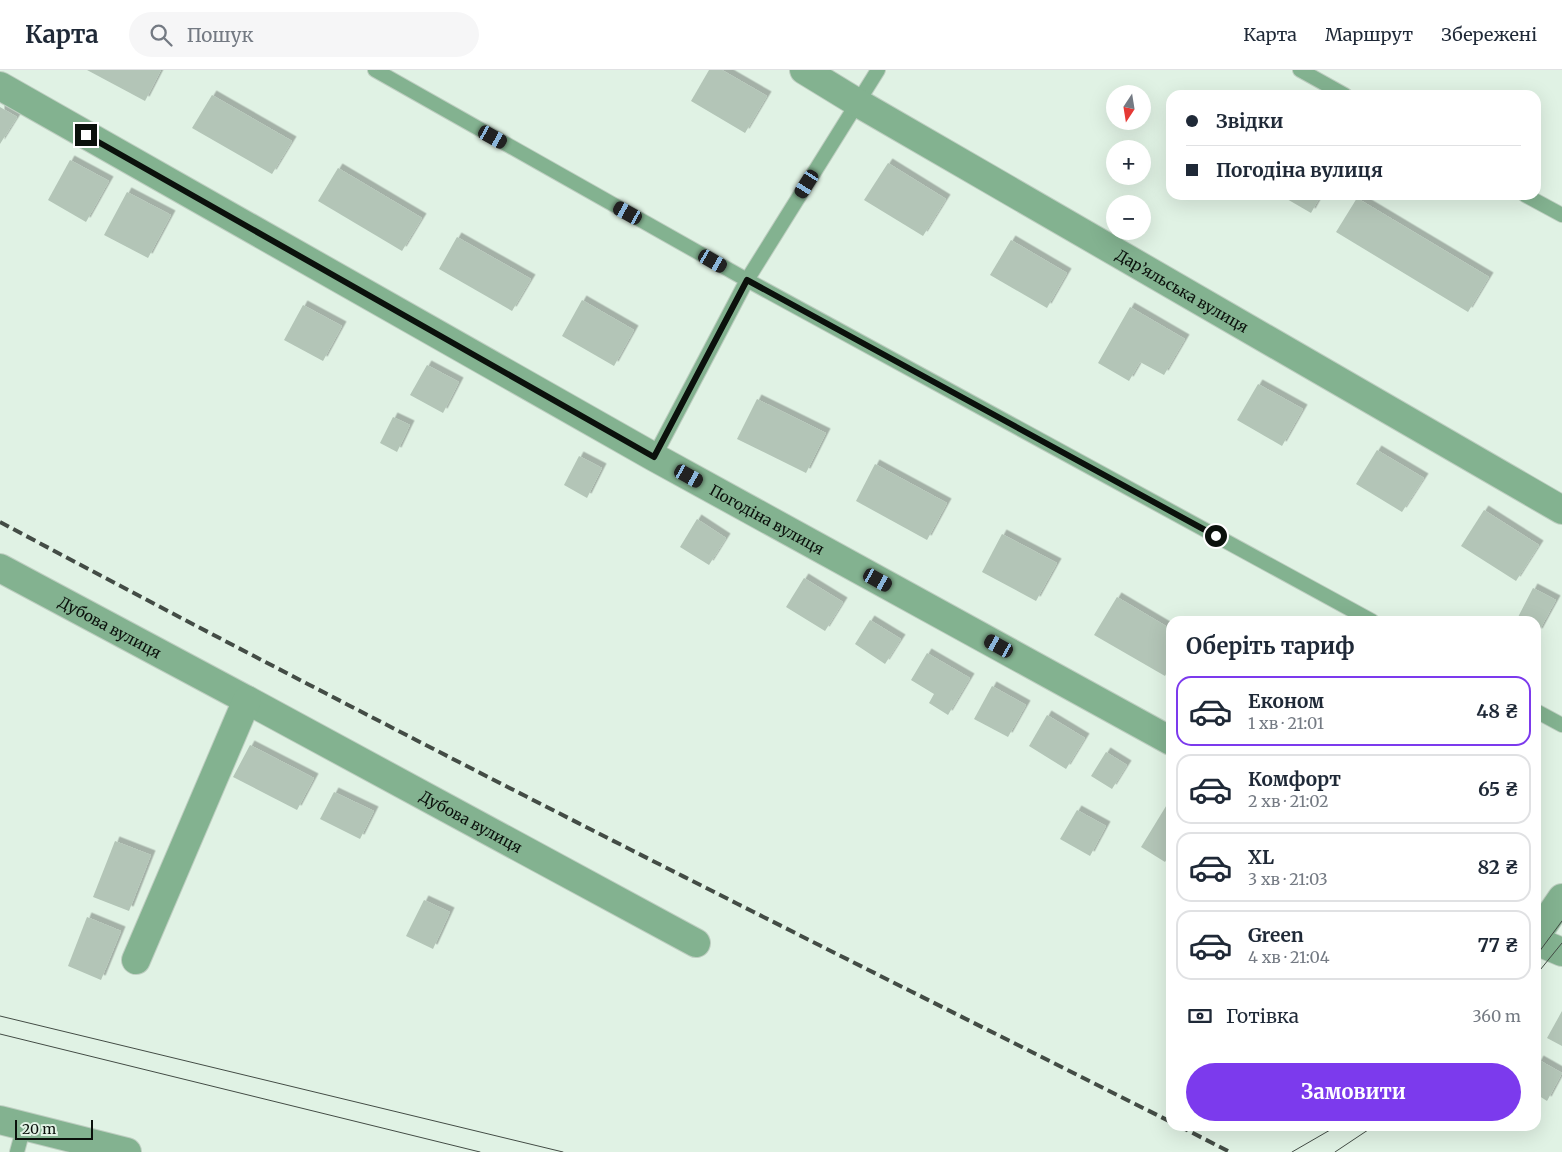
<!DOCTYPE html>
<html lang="uk">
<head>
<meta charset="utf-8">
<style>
	body { margin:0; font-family:Merriweather,serif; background:#f6f6f7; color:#1f2937; height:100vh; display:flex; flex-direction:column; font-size:19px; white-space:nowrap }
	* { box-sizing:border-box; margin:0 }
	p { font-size:16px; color:#747a83 }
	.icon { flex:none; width:28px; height:28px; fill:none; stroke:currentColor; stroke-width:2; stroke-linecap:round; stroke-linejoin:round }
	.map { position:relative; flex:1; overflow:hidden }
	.details { position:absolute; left:1166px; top:546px; width:375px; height:515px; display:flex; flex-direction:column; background:#fff; border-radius:15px; box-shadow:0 5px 20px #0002 }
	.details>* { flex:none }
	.top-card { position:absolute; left:1166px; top:20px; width:375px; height:110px; border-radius:15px; box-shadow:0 5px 20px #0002; display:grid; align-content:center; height:110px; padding:0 20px; background:#fff }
	.needle { width:32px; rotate:192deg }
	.controls { position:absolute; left:1106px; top:15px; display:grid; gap:10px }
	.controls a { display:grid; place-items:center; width:45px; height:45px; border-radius:50%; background:#fff; box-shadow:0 5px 20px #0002; font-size:25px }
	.scale { position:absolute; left:15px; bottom:12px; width:78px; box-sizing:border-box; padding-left:5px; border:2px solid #0b110c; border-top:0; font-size:14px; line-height:18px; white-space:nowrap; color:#0b110c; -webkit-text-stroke:4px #e0f2e4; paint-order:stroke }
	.end { position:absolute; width:22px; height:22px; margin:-11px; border:6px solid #0b110c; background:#fff; box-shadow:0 0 0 2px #fff }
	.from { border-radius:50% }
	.car { position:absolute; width:15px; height:30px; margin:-15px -8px; border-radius:6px; box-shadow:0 0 4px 1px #0007; background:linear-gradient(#222 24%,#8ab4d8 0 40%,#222 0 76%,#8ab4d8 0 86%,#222 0) }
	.top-card b { display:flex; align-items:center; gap:18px; height:48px; font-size:19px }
	.top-card b+b { border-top:1px solid #e0e1e3 }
	.top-card i { width:12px; height:12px; background:#1f2937 }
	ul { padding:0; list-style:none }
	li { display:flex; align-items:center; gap:15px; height:70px; margin:0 10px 8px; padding:0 10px; border:2px solid #e0e1e3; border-radius:15px }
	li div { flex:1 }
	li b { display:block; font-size:19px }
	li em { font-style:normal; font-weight:700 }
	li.active { border-color:#7c3aed }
	li>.icon { width:45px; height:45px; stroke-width:1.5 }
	h2 { padding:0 20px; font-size:22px; line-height:60px }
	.pay { display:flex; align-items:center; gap:12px; height:55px; padding:0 20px; font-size:19px }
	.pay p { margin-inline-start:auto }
	.cta { display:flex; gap:10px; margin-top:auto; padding:10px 20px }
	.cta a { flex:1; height:58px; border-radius:30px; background:#7c3aed; color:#fff; font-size:20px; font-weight:700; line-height:58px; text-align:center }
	header { display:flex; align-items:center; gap:30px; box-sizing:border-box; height:70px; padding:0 25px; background:#fff; border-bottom:1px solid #e0e1e3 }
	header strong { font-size:24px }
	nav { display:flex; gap:28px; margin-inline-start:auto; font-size:18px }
	.search { width:350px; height:45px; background:#f6f6f7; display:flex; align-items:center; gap:12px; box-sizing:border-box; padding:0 18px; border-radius:28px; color:#747a83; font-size:19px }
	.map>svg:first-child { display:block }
	.building { fill:#b3c5b7; filter:url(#shadow) }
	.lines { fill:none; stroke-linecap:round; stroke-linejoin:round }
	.service-casing { stroke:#becec1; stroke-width:16 }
	.minor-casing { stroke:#becec1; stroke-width:30 }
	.tertiary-casing { stroke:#becec1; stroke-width:30 }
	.service { stroke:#83b290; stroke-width:14 }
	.minor { stroke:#83b290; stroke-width:28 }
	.tertiary { stroke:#83b290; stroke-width:28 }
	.tram { stroke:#434c45; stroke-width:1 }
	.rail { stroke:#434c45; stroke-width:4; stroke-dasharray:10 5; stroke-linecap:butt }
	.route { stroke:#0b110c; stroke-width:6 }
	.labels { text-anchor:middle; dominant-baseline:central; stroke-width:4.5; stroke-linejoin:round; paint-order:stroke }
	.street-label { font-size:15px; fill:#0b110c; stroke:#e0f2e4 }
</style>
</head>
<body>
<header>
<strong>Карта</strong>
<div class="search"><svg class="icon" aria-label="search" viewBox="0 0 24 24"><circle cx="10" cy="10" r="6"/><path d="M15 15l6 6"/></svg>Пошук</div>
<nav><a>Карта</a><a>Маршрут</a><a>Збережені</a></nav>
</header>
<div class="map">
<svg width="1562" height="1082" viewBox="0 0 1562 1082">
	<defs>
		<filter id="shadow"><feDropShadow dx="4.5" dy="-4.5" stdDeviation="0" flood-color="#0004"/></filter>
	</defs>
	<rect width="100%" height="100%" fill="#e0f2e4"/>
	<g class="building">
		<path d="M 87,0 L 161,0 L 145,31 Z"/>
		<path d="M 709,0 L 722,0 L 767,26 L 745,63 L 691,31 Z"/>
		<path d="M 212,25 L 292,71 L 272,104 L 192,58 Z"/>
		<path d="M 0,37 L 17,47 L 0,74 Z"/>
		<path d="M 70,90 L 109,111 L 86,152 L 48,130 Z"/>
		<path d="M 888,93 L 946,129 L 923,166 L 864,130 Z"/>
		<path d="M 338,98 L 422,148 L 402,181 L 318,131 Z"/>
		<path d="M 127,122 L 171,145 L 148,188 L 104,165 Z"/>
		<path d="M 1280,125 L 1321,125 L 1311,143 Z"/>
		<path d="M 1357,128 L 1489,207 L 1468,242 L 1336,162 Z"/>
		<path d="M 457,167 L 531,209 L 512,241 L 439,199 Z"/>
		<path d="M 1011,170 L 1067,203 L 1047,238 L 990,205 Z"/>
		<path d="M 582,230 L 634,260 L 614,296 L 562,266 Z"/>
		<path d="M 303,235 L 342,256 L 323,291 L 284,270 Z"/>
		<path d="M 1130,237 L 1185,269 L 1164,305 L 1140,292 L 1129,311 L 1098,293 Z"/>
		<path d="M 427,295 L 459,312 L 443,343 L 410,325 Z"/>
		<path d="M 1258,314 L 1303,339 L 1282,376 L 1237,350 Z"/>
		<path d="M 757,329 L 826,363 L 806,403 L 737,369 Z"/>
		<path d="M 393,347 L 410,355 L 397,382 L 380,373 Z"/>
		<path d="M 1377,380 L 1424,408 L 1402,442 L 1356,414 Z"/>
		<path d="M 579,386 L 602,398 L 587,428 L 564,415 Z"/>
		<path d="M 875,394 L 947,433 L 927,470 L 856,431 Z"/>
		<path d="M 1484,440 L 1539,475 L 1516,511 L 1461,476 Z"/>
		<path d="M 697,449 L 726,468 L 709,495 L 680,477 Z"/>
		<path d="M 1002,464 L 1057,493 L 1036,531 L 982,502 Z"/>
		<path d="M 804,508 L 843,532 L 825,561 L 786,537 Z"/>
		<path d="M 1533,518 L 1556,530 L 1538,563 L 1536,562 L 1536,551 L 1516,551 Z"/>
		<path d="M 1117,527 L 1171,559 L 1171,595 L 1165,606 L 1094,565 Z"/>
		<path d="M 870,550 L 901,569 L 885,594 L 855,574 Z"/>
		<path d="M 927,583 L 970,608 L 948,645 L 929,633 L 934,624 L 911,610 Z"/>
		<path d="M 992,616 L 1026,635 L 1008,667 L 974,649 Z"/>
		<path d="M 1047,645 L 1085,668 L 1066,699 L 1029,676 Z"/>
		<path d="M 250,675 L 314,708 L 297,740 L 233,707 Z"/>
		<path d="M 1106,682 L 1127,695 L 1112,719 L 1091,706 Z"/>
		<path d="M 334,722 L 374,741 L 360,769 L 320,749 Z"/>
		<path d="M 1171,728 L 1171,782 L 1165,792 L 1141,777 Z"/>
		<path d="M 1077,740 L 1106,756 L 1090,786 L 1060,769 Z"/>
		<path d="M 115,771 L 151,785 L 129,841 L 93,827 Z"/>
		<path d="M 424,830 L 450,842 L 433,879 L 406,866 Z"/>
		<path d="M 87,847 L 121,861 L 101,910 L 68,896 Z"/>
		<path d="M 1562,941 L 1562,976 L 1547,968 Z"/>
		<path d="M 1539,990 L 1562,1003 L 1547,1031 L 1536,1024 L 1536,996 Z"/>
	</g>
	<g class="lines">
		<g class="service-casing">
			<g id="service">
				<path d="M 375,0 L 747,210 L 1372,551"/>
				<path d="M 1300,0 L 1345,25"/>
				<path d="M 1525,125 L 1562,145"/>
				<path d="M 654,387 L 747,210 L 878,0"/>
				<path d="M 1536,641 L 1562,655"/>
				<path d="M 17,1082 L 24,1056"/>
			</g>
		</g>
		<g class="minor-casing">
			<g id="minor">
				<path id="s1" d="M 804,0 L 858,33 L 1562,440"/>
				<path id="s2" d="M 0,498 L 247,630 L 696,873"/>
				<path d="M 1536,871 L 1562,882"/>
				<path d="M 136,890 L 247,630"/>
				<path d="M 0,1050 L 127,1082"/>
			</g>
		</g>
		<g class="tertiary-casing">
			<g id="tertiary">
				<path id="s3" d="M 0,16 L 654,387 L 1171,671"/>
				<path d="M 1536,866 L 1562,828"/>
			</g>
		</g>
		<use href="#service" class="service"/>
		<use href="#minor" class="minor"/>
		<use href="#tertiary" class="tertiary"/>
		<g class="tram">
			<path d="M 1536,886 L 1562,851"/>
			<path d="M 1536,905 L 1562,873"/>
			<path d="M 0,946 L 563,1082"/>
			<path d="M 0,964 L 480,1082"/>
			<path d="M 1292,1082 L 1337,1056"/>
			<path d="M 1335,1082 L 1374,1056"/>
		</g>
		<g class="rail">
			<path d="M 0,452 C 387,659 779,855 1171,1052"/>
			<path d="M 1179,1056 L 1230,1082"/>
		</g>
	</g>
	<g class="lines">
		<path class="route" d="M 86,65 L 654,387 L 747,210 L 1216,466"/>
	</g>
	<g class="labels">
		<g class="street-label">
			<text stroke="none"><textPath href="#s1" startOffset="438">Дар’яльська вулиця</textPath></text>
			<text stroke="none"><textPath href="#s3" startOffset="881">Погодіна вулиця</textPath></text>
			<text stroke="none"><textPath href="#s2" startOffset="125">Дубова вулиця</textPath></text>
			<text stroke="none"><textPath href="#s2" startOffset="535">Дубова вулиця</textPath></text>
		</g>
	</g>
</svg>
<div class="controls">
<a><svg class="needle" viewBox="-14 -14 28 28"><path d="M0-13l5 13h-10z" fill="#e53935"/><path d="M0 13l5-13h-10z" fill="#747a83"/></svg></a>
<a>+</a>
<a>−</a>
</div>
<div class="scale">20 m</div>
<i class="end from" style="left:1216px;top:466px"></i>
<i class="end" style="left:86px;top:65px"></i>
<i class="car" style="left:493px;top:67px;rotate:119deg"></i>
<i class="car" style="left:807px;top:114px;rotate:212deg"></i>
<i class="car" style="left:628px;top:143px;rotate:299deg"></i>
<i class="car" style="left:713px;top:191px;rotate:120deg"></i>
<i class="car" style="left:689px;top:406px;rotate:119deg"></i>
<i class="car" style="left:878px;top:510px;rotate:119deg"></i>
<i class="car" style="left:999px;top:576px;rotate:299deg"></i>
<div class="top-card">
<b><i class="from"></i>Звідки</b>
<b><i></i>Погодіна вулиця</b>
</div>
<section class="details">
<h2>Оберіть тариф</h2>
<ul>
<li class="active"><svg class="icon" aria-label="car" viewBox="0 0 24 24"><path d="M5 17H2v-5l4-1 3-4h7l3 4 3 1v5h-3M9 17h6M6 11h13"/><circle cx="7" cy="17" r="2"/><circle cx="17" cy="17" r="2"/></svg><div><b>Економ</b><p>1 хв · 21:01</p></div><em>48 ₴</em></li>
<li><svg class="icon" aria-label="car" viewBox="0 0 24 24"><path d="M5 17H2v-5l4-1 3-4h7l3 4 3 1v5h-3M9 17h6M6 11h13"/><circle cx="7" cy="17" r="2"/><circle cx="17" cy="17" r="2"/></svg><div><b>Комфорт</b><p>2 хв · 21:02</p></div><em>65 ₴</em></li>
<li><svg class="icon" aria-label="car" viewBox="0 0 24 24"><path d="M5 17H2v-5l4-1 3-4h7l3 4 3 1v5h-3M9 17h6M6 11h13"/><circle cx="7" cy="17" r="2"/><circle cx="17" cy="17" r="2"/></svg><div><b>XL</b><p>3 хв · 21:03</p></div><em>82 ₴</em></li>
<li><svg class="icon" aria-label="car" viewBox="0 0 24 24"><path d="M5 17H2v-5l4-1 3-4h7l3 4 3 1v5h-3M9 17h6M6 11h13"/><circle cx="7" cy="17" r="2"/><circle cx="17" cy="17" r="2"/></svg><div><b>Green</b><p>4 хв · 21:04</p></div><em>77 ₴</em></li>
</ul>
<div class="pay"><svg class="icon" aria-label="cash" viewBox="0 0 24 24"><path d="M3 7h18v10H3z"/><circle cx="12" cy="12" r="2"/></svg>Готівка<p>360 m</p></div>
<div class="cta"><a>Замовити</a></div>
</section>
</div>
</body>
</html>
